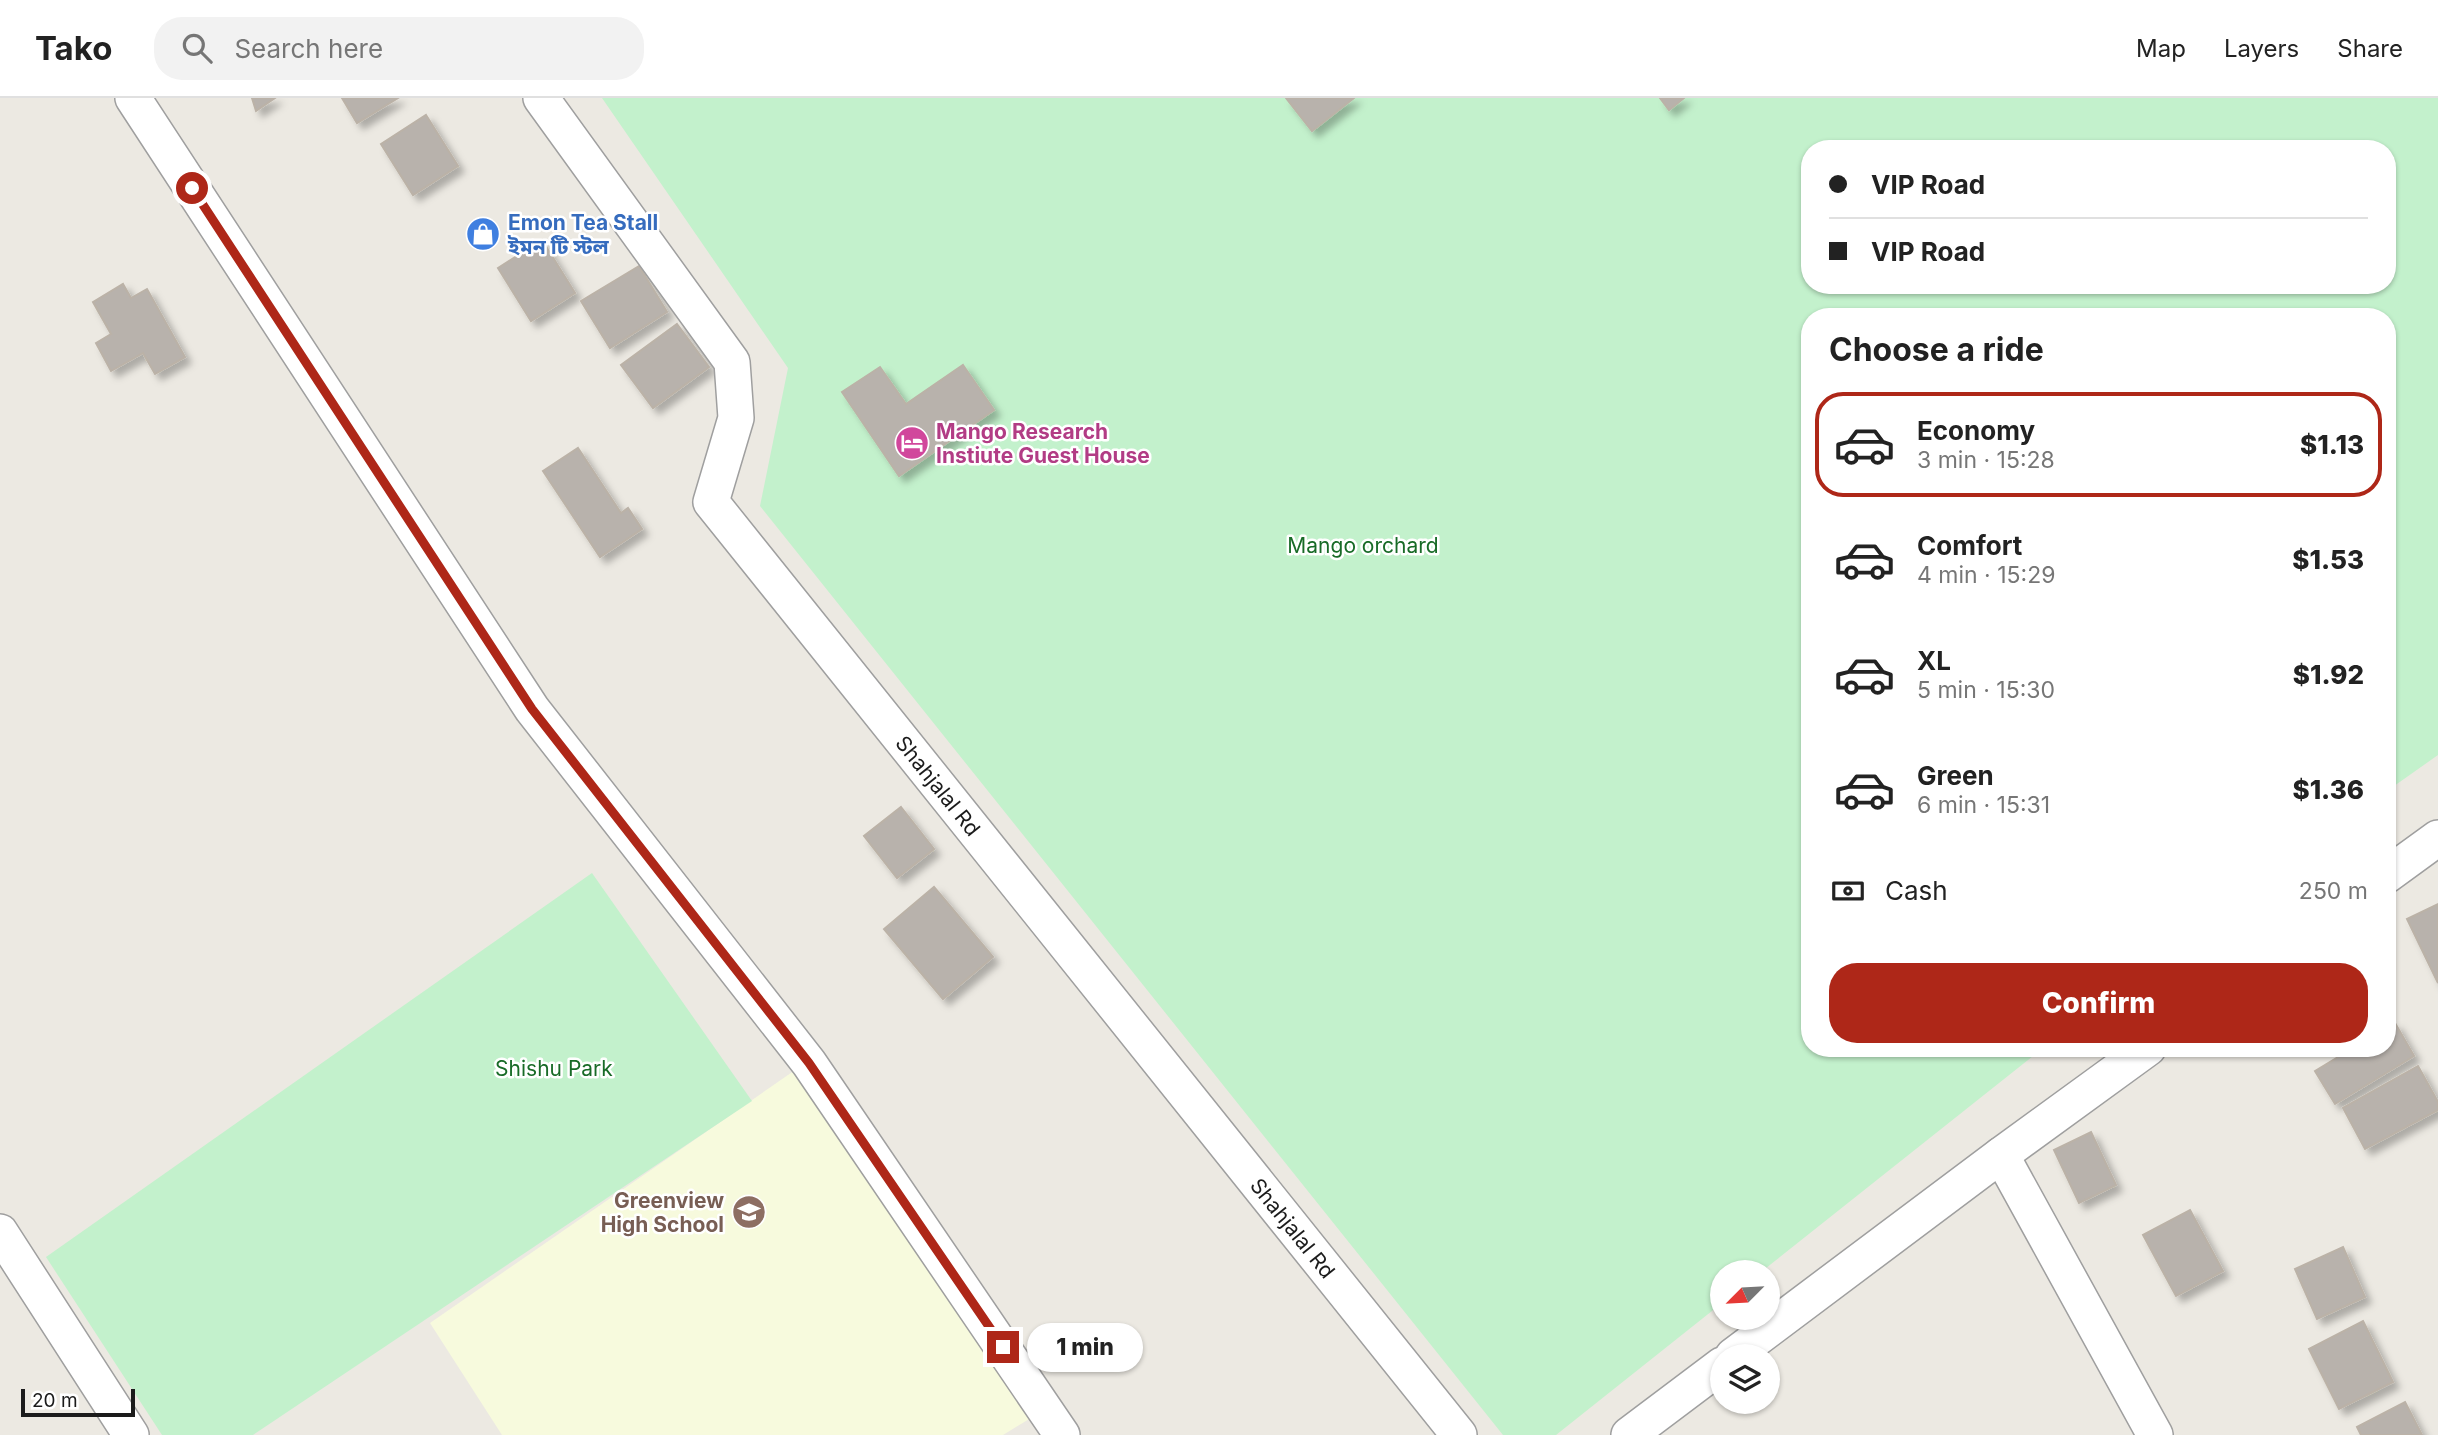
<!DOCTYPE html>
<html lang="en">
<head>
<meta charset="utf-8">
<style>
	body { margin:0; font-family:Inter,"Noto Sans Bengali",sans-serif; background:#f2f2f2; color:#222; height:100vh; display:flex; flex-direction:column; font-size:26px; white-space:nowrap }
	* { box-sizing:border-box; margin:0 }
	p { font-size:23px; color:#767676 }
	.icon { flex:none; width:38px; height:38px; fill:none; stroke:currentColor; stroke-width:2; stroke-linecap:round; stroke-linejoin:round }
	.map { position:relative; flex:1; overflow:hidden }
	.panel { position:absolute; left:1801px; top:210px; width:595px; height:749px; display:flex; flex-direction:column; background:#fff; border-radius:28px; box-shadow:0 2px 5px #0004 }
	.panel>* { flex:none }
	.top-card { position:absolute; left:1801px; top:42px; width:595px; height:154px; border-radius:28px; box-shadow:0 2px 5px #0004; display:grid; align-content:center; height:154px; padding:0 28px; background:#fff }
	.needle { width:46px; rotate:246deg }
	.fabs { position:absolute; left:1710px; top:1162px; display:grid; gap:14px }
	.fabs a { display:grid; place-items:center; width:70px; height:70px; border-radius:50%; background:#fff; box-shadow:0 2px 5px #0004; font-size:35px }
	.scale { position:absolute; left:21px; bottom:18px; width:114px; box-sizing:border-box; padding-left:7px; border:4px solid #1b1b1b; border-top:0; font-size:19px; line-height:24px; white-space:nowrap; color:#1b1b1b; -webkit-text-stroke:5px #fff; paint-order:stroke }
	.end { position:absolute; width:32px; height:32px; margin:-16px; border:9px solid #ae2718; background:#fff; box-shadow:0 0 0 4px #fff }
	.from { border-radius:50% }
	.bubble { position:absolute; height:49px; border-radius:24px; background:#fff; box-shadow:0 2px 5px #0004; font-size:23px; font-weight:800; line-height:49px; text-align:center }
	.top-card b { display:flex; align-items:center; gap:24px; height:66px; font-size:26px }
	.top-card b+b { border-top:2px solid #e0e0e0 }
	.top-card i { width:18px; height:18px; background:#222 }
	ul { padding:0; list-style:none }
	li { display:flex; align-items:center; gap:21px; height:105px; margin:0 14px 10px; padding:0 14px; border:4px solid transparent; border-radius:28px }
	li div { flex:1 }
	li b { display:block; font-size:26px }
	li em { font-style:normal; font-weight:800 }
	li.selected { border-color:#ae2718 }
	li>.icon { width:63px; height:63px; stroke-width:1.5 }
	h2 { padding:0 28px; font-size:32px; line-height:84px }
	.pay { display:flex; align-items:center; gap:18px; height:77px; padding:0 28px; font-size:26px }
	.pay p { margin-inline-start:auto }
	.cta { display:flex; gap:14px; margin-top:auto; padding:14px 28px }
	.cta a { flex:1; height:80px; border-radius:28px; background:#ae2718; color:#fff; font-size:28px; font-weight:800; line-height:80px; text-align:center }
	header { display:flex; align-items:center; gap:42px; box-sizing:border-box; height:98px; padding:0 35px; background:#fff; border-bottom:2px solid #e0e0e0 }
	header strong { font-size:33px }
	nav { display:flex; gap:38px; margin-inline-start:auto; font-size:24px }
	.search { width:490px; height:63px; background:#f2f2f2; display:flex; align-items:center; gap:18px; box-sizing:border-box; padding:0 24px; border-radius:28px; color:#767676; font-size:26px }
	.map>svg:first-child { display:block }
	.education { fill:#f7fadd }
	.park { fill:#c3f1cc; fill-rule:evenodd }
	.building { fill:#b8b2ac; stroke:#bbb2a7; stroke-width:2; filter:url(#shadow) }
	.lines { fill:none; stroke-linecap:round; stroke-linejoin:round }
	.minor-casing { stroke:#9f9f9f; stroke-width:38 }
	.minor { stroke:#fff; stroke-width:35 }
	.route { stroke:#ae2718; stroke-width:9 }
	.labels { text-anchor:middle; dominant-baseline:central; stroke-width:5; stroke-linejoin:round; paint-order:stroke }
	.shop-label { font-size:21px; font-weight:bold; fill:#366cbe; stroke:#fff; text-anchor:start }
	.hotel-label { font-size:21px; font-weight:bold; fill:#b23c85; stroke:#fff; text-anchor:start }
	.park-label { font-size:21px; fill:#186b27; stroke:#fff }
	.street-label { font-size:21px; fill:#1b1b1b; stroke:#fff }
	.education-label { font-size:21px; font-weight:bold; fill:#785e54; stroke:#fff; text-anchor:end }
</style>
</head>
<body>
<header>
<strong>Tako</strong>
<div class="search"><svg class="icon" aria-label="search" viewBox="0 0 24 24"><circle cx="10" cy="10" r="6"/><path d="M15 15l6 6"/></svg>Search here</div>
<nav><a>Map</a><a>Layers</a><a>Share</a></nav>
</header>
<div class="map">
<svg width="2438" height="1337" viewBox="0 0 2438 1337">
	<defs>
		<filter id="shadow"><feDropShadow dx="6" dy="6" stdDeviation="3.5" flood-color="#0004"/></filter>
	</defs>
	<rect width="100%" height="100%" fill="#ece9e2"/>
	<path class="education" d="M 801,968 L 1049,1309 L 1003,1337 L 502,1337 L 430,1225 Z"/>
	<g class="park">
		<path d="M 602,0 L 2438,0 L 2438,657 L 2387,693 L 2387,219 L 1810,219 L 1810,950 L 2043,950 L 1761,1174 L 1722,1174 L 1722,1205 L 1556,1337 L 1503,1337 L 760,408 L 788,270 ZM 1810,51 L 2387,51 L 2387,187 L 1810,187 Z"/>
		<path d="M 592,775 L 752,1003 L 253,1337 L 162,1337 L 46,1159 Z"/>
	</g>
	<g class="building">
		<path d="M 252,0 L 275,0 L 256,13 Z"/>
		<path d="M 342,0 L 398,0 L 357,25 Z"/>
		<path d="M 1286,0 L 1354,0 L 1312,33 Z"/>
		<path d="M 1660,0 L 1684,0 L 1669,12 Z"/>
		<path d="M 426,17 L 458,68 L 413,97 L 381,46 Z"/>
		<path d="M 542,142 L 575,195 L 531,223 L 498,170 Z"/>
		<path d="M 639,168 L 667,214 L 610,250 L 581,203 Z"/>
		<path d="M 123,186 L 131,200 L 147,191 L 185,259 L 155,276 L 143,255 L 111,273 L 96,245 L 111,236 L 93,204 Z"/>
		<path d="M 677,226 L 709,269 L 653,310 L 621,267 Z"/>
		<path d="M 963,267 L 994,312 L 899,378 L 842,294 L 880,269 L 906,306 Z"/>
		<path d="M 578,350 L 621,415 L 628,410 L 642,431 L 600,459 L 543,373 Z"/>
		<path d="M 901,709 L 934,751 L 897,780 L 864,738 Z"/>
		<path d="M 934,789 L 993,859 L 943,901 L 884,831 Z"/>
		<path d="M 2438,806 L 2438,885 L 2407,821 Z"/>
		<path d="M 2395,925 L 2414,958 L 2335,1006 L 2315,973 L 2353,950 L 2387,950 L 2387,930 Z"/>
		<path d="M 2418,968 L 2438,1004 L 2438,1012 L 2365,1051 L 2343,1010 Z"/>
		<path d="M 2091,1034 L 2116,1087 L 2079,1105 L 2054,1052 Z"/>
		<path d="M 2190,1112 L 2223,1173 L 2176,1198 L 2143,1137 Z"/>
		<path d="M 2343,1149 L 2365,1199 L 2317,1221 L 2295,1171 Z"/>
		<path d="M 2363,1223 L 2393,1284 L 2339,1311 L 2309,1251 Z"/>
		<path d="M 2405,1304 L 2422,1337 L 2361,1337 L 2357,1329 Z"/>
	</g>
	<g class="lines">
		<g class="minor-casing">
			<g id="minor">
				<path d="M 133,0 L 532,611 L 809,965 L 1062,1337"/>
				<path id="s1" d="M 541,0 L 732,264 L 736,320 L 711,404 L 1459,1337"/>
				<path d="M 2387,777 L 2438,740"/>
				<path d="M 2001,1057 L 2155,1337"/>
				<path d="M 0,1134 L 131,1337"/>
				<path d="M 1733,1258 L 2001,1057 L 2148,950"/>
				<path d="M 1629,1337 L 1722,1267"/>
			</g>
		</g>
		<use href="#minor" class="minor"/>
	</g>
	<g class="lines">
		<path class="route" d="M 192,90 L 532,611 L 809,965 L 1003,1249"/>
	</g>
	<defs>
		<g id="shop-disc" transform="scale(1.75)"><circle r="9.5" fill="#3f7fe0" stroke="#fff"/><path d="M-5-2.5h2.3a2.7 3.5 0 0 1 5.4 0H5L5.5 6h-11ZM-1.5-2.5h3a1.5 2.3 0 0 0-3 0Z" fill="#fff"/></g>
		<g id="hotel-disc" transform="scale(1.75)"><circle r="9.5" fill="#d1479c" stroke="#fff"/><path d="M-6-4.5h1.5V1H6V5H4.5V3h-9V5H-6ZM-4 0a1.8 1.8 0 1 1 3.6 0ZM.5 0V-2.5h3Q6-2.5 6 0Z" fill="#fff"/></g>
		<g id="school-disc" transform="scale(1.75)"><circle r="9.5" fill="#8d6e63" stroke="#fff"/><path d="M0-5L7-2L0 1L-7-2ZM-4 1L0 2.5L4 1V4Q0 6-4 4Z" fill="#fff"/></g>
	</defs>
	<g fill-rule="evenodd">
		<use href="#shop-disc" x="483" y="136"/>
		<use href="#hotel-disc" x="912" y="345"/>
		<use href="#school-disc" x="749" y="1114"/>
	</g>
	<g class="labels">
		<g class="shop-label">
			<text x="508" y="124">Emon Tea Stall<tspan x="508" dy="24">ইমন টি স্টল</tspan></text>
		</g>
		<g class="hotel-label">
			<text x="936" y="333">Mango Research<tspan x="936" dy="24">Instiute Guest House</tspan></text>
		</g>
		<g class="park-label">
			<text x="1363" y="447">Mango orchard</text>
			<text x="554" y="970">Shishu Park</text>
		</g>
		<g class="street-label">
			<text stroke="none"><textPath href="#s1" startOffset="833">Shahjalal Rd</textPath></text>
			<text stroke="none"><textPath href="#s1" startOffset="1400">Shahjalal Rd</textPath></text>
		</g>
		<g class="education-label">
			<text x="724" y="1102">Greenview<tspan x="724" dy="24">High School</tspan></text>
		</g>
	</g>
</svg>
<div class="fabs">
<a><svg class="needle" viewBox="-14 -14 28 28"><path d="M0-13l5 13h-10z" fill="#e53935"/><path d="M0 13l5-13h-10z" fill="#767676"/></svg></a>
<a><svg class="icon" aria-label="layers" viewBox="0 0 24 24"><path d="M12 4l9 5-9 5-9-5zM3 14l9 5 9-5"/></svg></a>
</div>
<div class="scale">20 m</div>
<i class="end from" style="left:192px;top:90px"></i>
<i class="end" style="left:1003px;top:1249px"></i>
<div class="bubble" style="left:1027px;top:1225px;width:116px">1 min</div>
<div class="top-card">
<b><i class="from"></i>VIP Road</b>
<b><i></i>VIP Road</b>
</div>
<section class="panel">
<h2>Choose a ride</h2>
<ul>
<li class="selected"><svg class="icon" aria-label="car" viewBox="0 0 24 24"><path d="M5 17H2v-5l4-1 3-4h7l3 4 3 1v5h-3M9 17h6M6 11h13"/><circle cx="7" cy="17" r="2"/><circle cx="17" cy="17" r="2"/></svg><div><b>Economy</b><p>3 min · 15:28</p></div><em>$1.13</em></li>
<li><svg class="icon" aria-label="car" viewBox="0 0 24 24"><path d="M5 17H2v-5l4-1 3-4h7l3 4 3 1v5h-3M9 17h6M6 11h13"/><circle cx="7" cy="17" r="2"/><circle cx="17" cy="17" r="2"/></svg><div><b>Comfort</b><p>4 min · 15:29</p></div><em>$1.53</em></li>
<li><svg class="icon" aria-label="car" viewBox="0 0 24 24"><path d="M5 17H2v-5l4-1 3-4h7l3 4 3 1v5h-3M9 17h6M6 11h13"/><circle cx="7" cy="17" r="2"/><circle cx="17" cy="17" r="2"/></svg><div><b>XL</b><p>5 min · 15:30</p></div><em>$1.92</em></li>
<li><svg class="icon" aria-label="car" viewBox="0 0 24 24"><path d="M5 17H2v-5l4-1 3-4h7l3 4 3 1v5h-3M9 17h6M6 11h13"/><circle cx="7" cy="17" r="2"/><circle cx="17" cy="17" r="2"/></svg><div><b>Green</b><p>6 min · 15:31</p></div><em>$1.36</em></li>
</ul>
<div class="pay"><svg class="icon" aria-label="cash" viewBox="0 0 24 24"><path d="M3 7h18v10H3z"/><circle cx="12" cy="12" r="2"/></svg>Cash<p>250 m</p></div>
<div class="cta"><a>Confirm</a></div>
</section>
</div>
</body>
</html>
